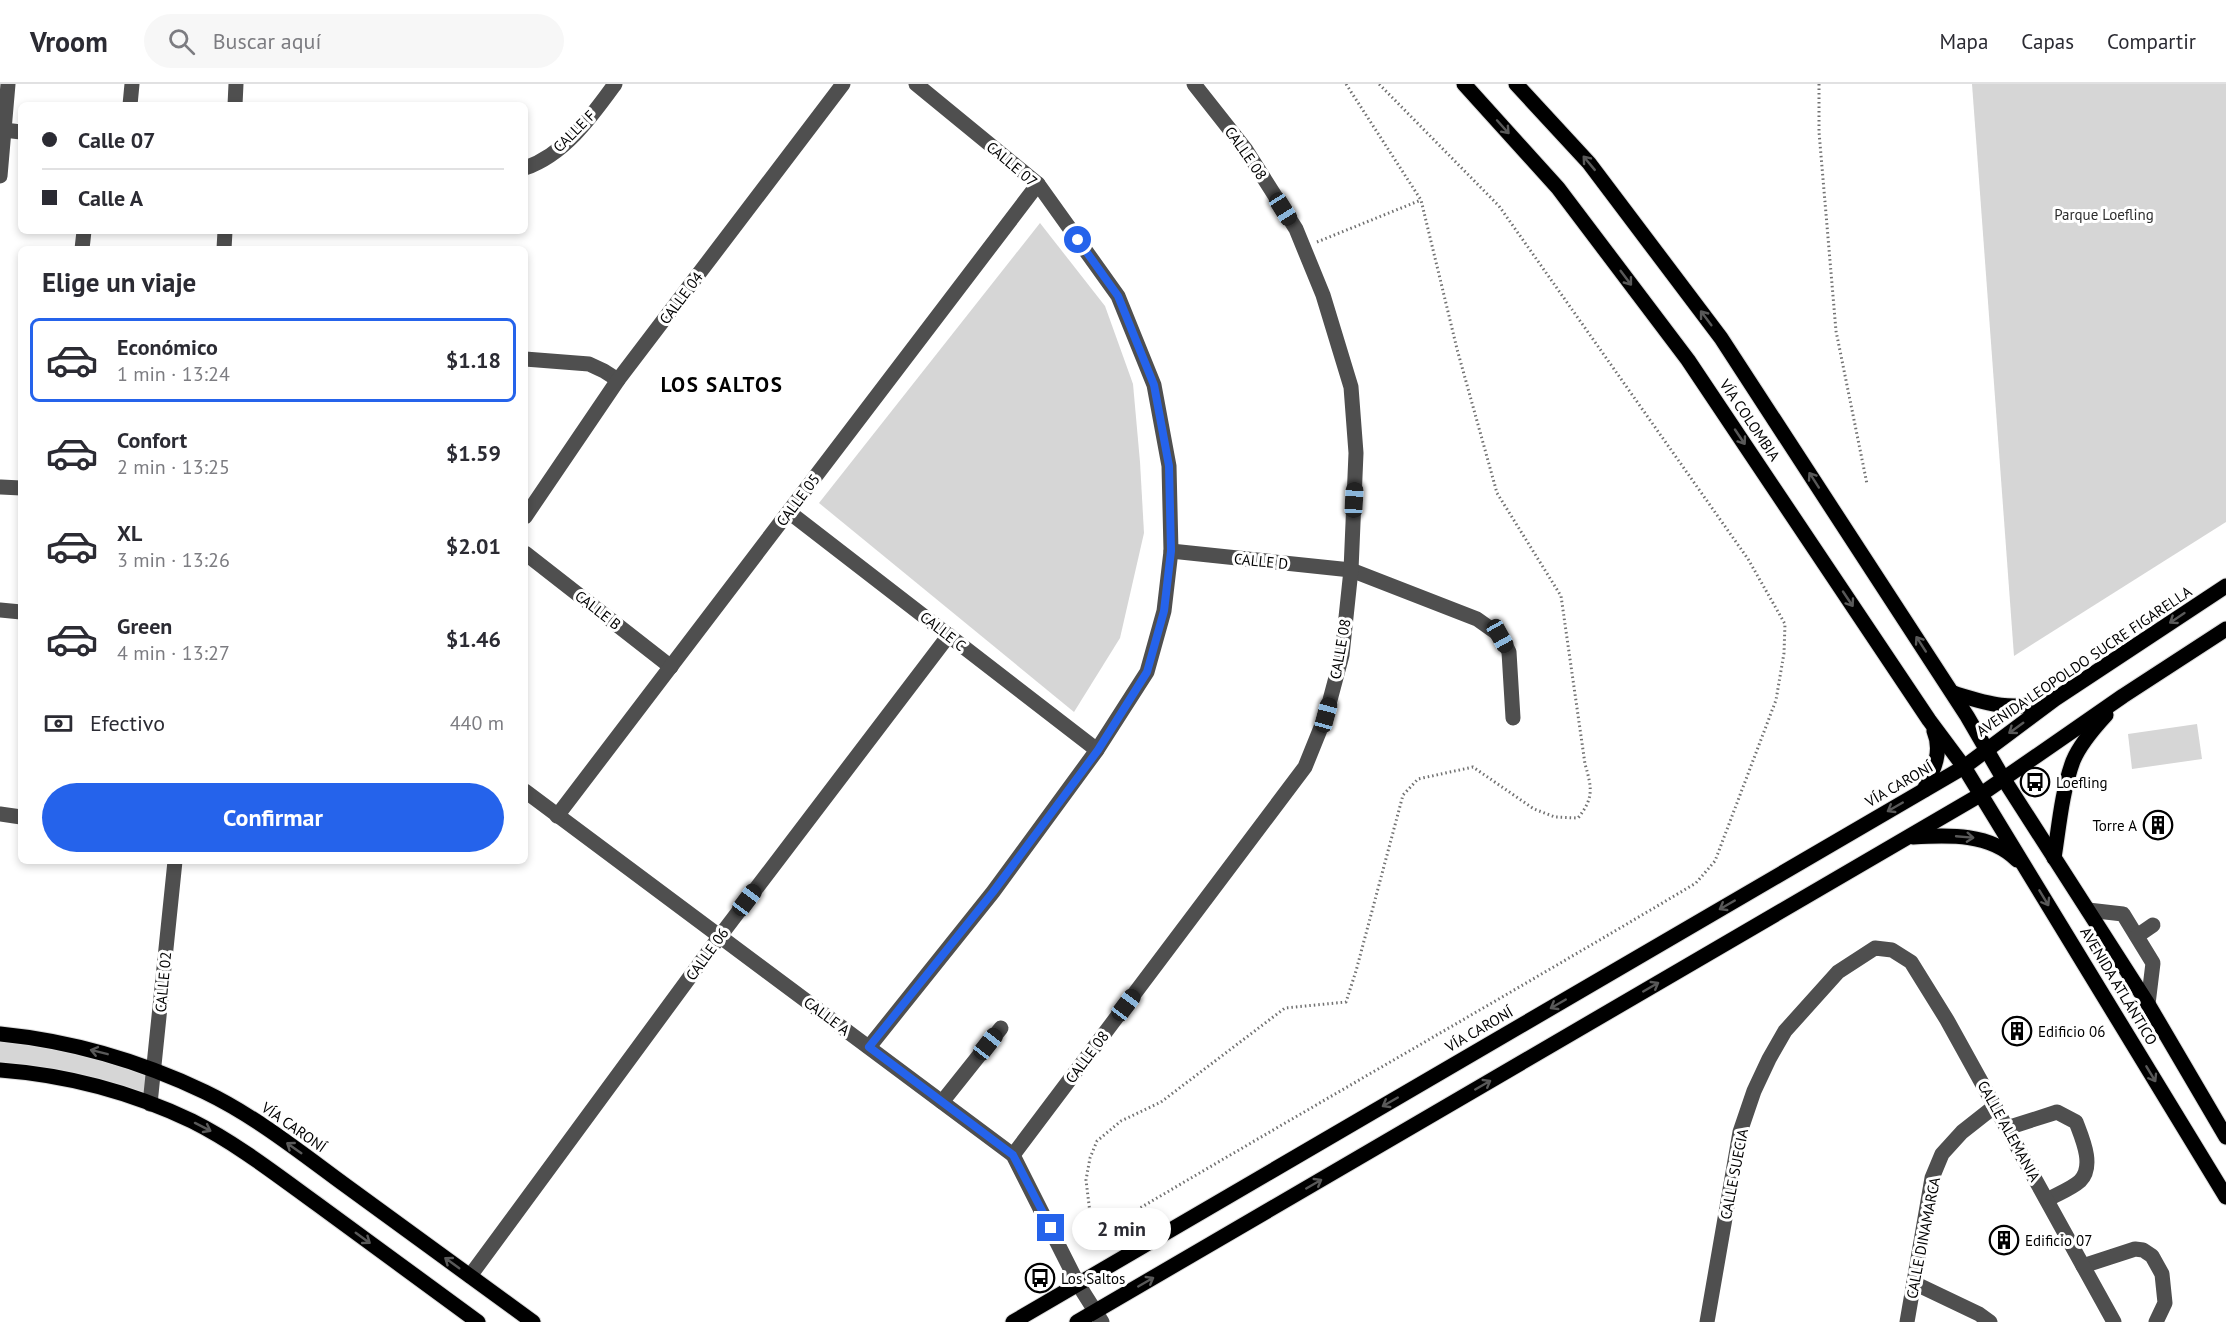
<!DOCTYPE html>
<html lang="es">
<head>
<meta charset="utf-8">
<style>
	body { margin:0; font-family:"PT Sans",sans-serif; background:#f7f7f7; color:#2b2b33; height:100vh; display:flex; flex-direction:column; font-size:22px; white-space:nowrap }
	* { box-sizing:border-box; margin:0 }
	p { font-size:20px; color:#7c7c81 }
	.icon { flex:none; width:33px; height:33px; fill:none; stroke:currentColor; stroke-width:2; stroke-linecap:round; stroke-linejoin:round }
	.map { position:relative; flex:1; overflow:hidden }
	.details { position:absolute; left:18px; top:162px; width:510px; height:618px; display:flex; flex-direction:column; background:#fff; border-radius:9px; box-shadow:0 3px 9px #0003 }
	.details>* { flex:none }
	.guide { position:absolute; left:18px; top:18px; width:510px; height:132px; border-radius:9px; box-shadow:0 3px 9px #0003; display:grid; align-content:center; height:132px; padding:0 24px; background:#fff }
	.end { position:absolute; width:27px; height:27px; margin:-14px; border:8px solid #2563eb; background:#fff; box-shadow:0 0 0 3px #fff }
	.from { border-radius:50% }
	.bubble { position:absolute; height:42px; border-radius:21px; background:#fff; box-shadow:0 3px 9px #0003; font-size:20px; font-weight:700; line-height:42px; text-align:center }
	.car { position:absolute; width:18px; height:36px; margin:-18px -9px; border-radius:8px; box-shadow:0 0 4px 2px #0007; background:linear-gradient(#222 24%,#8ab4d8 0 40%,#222 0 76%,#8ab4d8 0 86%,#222 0) }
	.guide b { display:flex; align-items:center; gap:21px; height:57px; font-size:22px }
	.guide b+b { border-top:2px solid #e1e1e2 }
	.guide i { width:15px; height:15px; background:#2b2b33 }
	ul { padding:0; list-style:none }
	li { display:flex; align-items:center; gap:18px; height:84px; margin:0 12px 9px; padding:0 12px; border:3px solid transparent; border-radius:9px }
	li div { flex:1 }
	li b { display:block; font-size:22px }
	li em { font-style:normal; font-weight:700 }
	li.active { border-color:#2563eb }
	li>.icon { width:54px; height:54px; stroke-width:1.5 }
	h2 { padding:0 24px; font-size:27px; line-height:72px }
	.pay { display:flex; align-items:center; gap:15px; height:66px; padding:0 24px; font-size:22px }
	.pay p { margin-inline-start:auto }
	.button { display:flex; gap:12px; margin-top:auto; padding:12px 24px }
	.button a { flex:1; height:69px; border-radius:36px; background:#2563eb; color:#fff; font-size:24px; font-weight:700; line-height:69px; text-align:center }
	header { display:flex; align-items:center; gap:36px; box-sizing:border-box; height:84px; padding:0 30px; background:#fff; border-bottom:2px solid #e1e1e2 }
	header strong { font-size:28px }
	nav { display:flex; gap:33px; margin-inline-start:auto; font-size:21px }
	.search { width:420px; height:54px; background:#f7f7f7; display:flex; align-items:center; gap:15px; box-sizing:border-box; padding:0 21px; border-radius:33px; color:#7c7c81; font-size:22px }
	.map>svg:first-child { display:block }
	.green { fill:#d6d6d6 }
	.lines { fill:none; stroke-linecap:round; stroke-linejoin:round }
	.major-casing { stroke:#dbdbdb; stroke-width:17 }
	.path { stroke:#717171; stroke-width:3; stroke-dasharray:1.5 3; stroke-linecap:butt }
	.minor { stroke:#4f4f4f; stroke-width:15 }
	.major { stroke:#000; stroke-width:15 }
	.oneway { stroke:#595959 }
	.route { stroke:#2563eb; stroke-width:8 }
	.labels { text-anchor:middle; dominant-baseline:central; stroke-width:6; stroke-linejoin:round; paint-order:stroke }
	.street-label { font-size:15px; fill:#000; stroke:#fff }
	.park-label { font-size:15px; fill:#2d2d2d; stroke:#fff }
	.poi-label { font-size:15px; fill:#000; stroke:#fff; text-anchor:start }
	.district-label { font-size:21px; font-weight:bold; letter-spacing:1.5px; fill:#000; stroke:#fff }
</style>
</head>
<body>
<header>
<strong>Vroom</strong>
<div class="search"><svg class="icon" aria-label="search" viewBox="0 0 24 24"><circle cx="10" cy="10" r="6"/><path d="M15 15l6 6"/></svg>Buscar aquí</div>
<nav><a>Mapa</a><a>Capas</a><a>Compartir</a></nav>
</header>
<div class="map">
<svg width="2226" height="1238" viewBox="0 0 2226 1238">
	<rect width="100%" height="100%" fill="#fff"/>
	<g class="green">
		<path d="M 1972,0 L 2226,0 L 2226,438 L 2014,572 Z"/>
		<path d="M 1040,139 L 1105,222 L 1133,300 L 1140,378 L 1144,449 L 1120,554 L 1074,628 L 819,419 Z"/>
		<path d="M 2197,640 L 2202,675 L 2132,685 L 2128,650 Z"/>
		<path d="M 0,950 L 155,987 L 150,1020 L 0,986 Z"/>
	</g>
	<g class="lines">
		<g class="major-casing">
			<g id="major">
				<path d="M 1464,0 L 1558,104 L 1688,276 L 1929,636 L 1964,683 L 2226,1113"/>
				<path d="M 1516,0 L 1589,79 L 1721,254 L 1967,632 L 2003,694 L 2148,920 L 2226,1053"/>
				<path d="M 1953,609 C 1989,620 2009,627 2046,618"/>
				<path d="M 1924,706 C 1933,687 1943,668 1934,647"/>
				<path d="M 1913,753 C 1949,751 1990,749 2017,776"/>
				<path d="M 2054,774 C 2059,742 2062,707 2073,677 C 2080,660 2094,644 2106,631"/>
				<path d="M 0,950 C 71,957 140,977 205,1008 C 255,1032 300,1068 345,1101 C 408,1147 470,1192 533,1238"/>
				<path d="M 0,986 C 67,991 131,1008 192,1037 C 236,1059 277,1091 317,1120 C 371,1159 424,1199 478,1238"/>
				<path d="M 1013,1238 L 1964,683 L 2055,615 L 2226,502"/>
				<path d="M 1077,1238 L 1980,711 L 2123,612 L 2226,545"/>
			</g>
		</g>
		<g class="path">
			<path d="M 1346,0 L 1421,116 L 1457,265 L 1497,409 L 1561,512 L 1585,680 C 1592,704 1594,714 1578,734 L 1555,733 L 1534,725 L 1473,683 L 1418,695 L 1403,711 L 1356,887 L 1346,918 L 1285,924 L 1161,1018 L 1121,1037 L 1097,1057 L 1090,1074 L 1086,1096 L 1091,1137 L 1101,1144 L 1113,1140 C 1307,1025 1503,914 1696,799 L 1715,777 L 1776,616 L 1784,569 L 1785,540 L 1748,475 L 1499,122 L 1379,0"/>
			<path d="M 1819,0 L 1819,48 L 1836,247 L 1867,400"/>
			<path d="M 1317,158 L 1421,116"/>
		</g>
		<g class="minor">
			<path d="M 130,21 L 132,0"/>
			<path d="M 235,21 L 236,0"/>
			<path d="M 4,46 L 21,48"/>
			<path d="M 525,84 C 565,70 591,33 615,0"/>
			<path d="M 0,92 L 8,0"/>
			<path d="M 82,165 L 84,147"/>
			<path d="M 224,165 L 225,147"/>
			<path d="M 525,275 L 589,280 L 604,287 L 618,296"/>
			<path d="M 1,403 L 21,404"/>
			<path d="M 789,428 L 1097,666"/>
			<path d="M 525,433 L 618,296 L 843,0"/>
			<path d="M 1171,467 L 1351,486 L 1477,535 L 1501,552 L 1509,568 L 1513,634"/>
			<path d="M 525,469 L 671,583"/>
			<path d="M 0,526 L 21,528"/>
			<path d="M 525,707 L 1013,1071 L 1078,1200 L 1102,1238"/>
			<path d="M 0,730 L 21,733"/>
			<path d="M 557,732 L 1038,100"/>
			<path d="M 2088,826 L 2123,830 L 2153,879 L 2148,920"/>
			<path d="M 2137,852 L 2153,841"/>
			<path d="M 869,963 L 993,808 L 1097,666 L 1147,588 L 1164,527 L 1171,467 L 1169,382 L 1154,301 L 1118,212 L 1038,100 L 916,0"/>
			<path d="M 942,1018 L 1001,944"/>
			<path d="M 150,1020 L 175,777"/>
			<path d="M 2007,1044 L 2057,1028 L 2076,1038 C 2082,1054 2095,1082 2080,1097 C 2071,1105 2057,1110 2047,1116"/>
			<path d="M 1013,1071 L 1305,683 L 1326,631 L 1342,571 L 1351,486 L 1356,369 L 1351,303 L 1323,211 L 1296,145 L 1246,66 L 1194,0"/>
			<path d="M 2083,1182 L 2135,1165 L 2143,1166 L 2152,1172 L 2162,1190 L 2165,1219 L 2156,1238"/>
			<path d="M 470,1192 L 720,852 L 949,551"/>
			<path d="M 1914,1199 L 1979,1230 L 1990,1238"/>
			<path d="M 1707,1238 L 1740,1048 L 1754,1007 L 1769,975 L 1785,947 L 1838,888 L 1875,864 L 1892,866 L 1911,878 L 1947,936 L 2114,1238"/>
			<path d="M 1907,1238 L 1932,1094 L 1942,1070 L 1962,1048 L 1995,1022"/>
		</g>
		<use href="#major" class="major"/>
	</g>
	<defs><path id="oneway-shaft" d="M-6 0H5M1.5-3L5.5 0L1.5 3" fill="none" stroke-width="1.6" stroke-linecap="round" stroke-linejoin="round" transform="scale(1.5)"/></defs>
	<g class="oneway">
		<use href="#oneway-shaft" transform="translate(1503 43) rotate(48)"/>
		<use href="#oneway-shaft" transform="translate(1589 79) rotate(-130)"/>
		<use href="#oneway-shaft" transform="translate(1626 194) rotate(53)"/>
		<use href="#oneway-shaft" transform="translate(1706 234) rotate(-127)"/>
		<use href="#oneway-shaft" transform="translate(1740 353) rotate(56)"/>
		<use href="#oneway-shaft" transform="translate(1814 396) rotate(-123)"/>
		<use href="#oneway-shaft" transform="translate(1848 515) rotate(56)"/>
		<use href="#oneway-shaft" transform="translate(2177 534) rotate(146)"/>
		<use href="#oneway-shaft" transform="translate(1921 560) rotate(-123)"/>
		<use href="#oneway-shaft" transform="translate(2016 644) rotate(144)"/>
		<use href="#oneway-shaft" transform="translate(1895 723) rotate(150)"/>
		<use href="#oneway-shaft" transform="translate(1965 753) rotate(5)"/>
		<use href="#oneway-shaft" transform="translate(2044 814) rotate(59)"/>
		<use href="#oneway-shaft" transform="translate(1727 821) rotate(150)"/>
		<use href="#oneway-shaft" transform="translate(1651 903) rotate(-30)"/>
		<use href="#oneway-shaft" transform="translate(1558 920) rotate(150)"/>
		<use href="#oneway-shaft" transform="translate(99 968) rotate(-166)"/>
		<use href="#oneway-shaft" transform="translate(2151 990) rotate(59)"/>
		<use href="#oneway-shaft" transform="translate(1483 1001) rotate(-30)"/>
		<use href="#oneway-shaft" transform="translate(1390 1018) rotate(150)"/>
		<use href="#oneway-shaft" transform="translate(203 1043) rotate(27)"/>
		<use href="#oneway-shaft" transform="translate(294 1064) rotate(-145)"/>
		<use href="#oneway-shaft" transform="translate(1314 1100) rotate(-30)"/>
		<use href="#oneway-shaft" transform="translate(363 1154) rotate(36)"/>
		<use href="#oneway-shaft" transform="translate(452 1179) rotate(-144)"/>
		<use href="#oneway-shaft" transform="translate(1146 1198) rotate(-30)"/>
	</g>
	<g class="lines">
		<path class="route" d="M 1051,1144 L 1013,1071 L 869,963 L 993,808 L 1098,666 L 1147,588 L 1164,527 L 1171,467 L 1169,382 L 1154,301 L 1118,212 L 1078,156"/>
	</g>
	<defs>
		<g id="bus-ring" transform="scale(1.5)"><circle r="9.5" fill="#fff" stroke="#000" stroke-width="1.5"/><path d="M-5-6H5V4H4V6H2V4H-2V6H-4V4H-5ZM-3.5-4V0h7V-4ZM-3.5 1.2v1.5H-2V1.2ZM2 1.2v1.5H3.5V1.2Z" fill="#000"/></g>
		<g id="building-ring" transform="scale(1.5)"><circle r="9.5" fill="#fff" stroke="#000" stroke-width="1.5"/><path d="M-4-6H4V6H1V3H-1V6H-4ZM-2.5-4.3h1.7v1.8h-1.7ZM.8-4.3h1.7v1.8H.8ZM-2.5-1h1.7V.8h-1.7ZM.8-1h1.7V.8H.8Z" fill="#000"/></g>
	</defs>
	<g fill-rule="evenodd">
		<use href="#bus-ring" x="2035" y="698"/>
		<use href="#building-ring" x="2158" y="741"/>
		<use href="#building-ring" x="2017" y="947"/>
		<use href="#building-ring" x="2004" y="1156"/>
		<use href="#bus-ring" x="1040" y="1194"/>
	</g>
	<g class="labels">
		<g class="street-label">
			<text transform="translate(574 47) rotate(-45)">CALLE F</text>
			<text transform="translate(1246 69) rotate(55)">CALLE 08</text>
			<text transform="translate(1012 80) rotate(40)">CALLE 07</text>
			<text transform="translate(681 214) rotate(-53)">CALLE 04</text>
			<text transform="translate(1750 336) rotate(56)">VÍA COLOMBIA</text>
			<text transform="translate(798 416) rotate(-53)">CALLE 05</text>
			<text transform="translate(1261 477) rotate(6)">CALLE D</text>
			<text transform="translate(598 526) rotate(38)">CALLE B</text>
			<text transform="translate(943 547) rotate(38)">CALLE C</text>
			<text transform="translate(1340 565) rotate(-80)">CALLE 08</text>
			<text transform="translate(2084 577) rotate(-34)">AVENIDA LEOPOLDO SUCRE FIGARELLA</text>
			<text transform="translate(1899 700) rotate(-30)">VÍA CARONÍ</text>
			<text transform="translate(707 870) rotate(-54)">CALLE 06</text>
			<text transform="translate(163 898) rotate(-85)">CALLE 02</text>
			<text transform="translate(2119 902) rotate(59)">AVENIDA ATLÁNTICO</text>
			<text transform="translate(827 932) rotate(37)">CALLE A</text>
			<text transform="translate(1479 945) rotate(-30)">VÍA CARONÍ</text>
			<text transform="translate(1087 973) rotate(-53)">CALLE 08</text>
			<text transform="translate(294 1043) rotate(35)">VÍA CARONÍ</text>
			<text transform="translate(2009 1047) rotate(61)">CALLE ALEMANIA</text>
			<text transform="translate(1734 1090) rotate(-79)">CALLE SUECIA</text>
			<text transform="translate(1923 1154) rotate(-79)">CALLE DINAMARCA</text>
		</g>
		<g class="park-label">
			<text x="2104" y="130">Parque Loefling</text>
		</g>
		<g class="poi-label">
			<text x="2056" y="698">Loefling</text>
			<text x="2137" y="741" text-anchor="end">Torre A</text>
			<text x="2038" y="947">Edificio 06</text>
			<text x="2025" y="1156">Edificio 07</text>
			<text x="1061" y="1194">Los Saltos</text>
		</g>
		<g class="district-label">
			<text x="722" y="300">LOS SALTOS</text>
		</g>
	</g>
</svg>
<i class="end from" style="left:1078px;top:156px"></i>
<i class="end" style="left:1051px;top:1144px"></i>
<div class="bubble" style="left:1072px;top:1124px;width:99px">2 min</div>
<i class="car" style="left:1283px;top:125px;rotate:148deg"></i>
<i class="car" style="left:1354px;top:416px;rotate:3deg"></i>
<i class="car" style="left:1500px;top:552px;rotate:151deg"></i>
<i class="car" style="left:1326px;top:631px;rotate:15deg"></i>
<i class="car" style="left:747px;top:816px;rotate:37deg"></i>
<i class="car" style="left:1126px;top:921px;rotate:37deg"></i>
<i class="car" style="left:988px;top:960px;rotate:38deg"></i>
<div class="guide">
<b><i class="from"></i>Calle 07</b>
<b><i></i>Calle A</b>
</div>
<section class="details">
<h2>Elige un viaje</h2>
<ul>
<li class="active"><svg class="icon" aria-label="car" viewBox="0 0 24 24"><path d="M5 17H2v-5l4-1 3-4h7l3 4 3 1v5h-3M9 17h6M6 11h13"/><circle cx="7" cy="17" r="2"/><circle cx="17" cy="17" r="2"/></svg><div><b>Económico</b><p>1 min · 13:24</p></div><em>$1.18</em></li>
<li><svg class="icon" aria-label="car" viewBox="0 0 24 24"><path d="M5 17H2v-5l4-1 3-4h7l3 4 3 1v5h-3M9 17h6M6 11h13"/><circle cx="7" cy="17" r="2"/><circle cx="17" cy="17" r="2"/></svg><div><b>Confort</b><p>2 min · 13:25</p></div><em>$1.59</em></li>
<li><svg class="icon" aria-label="car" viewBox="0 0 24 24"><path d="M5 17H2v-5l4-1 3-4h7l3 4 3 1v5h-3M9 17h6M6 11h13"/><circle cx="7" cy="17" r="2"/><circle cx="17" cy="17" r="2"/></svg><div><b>XL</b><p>3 min · 13:26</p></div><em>$2.01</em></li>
<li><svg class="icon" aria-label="car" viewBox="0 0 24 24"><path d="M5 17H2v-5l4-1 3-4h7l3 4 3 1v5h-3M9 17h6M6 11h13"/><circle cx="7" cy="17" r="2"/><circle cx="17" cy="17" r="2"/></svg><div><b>Green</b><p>4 min · 13:27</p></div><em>$1.46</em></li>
</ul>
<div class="pay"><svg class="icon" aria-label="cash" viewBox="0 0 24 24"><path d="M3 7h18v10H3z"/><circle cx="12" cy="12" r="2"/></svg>Efectivo<p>440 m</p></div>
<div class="button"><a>Confirmar</a></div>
</section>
</div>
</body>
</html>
